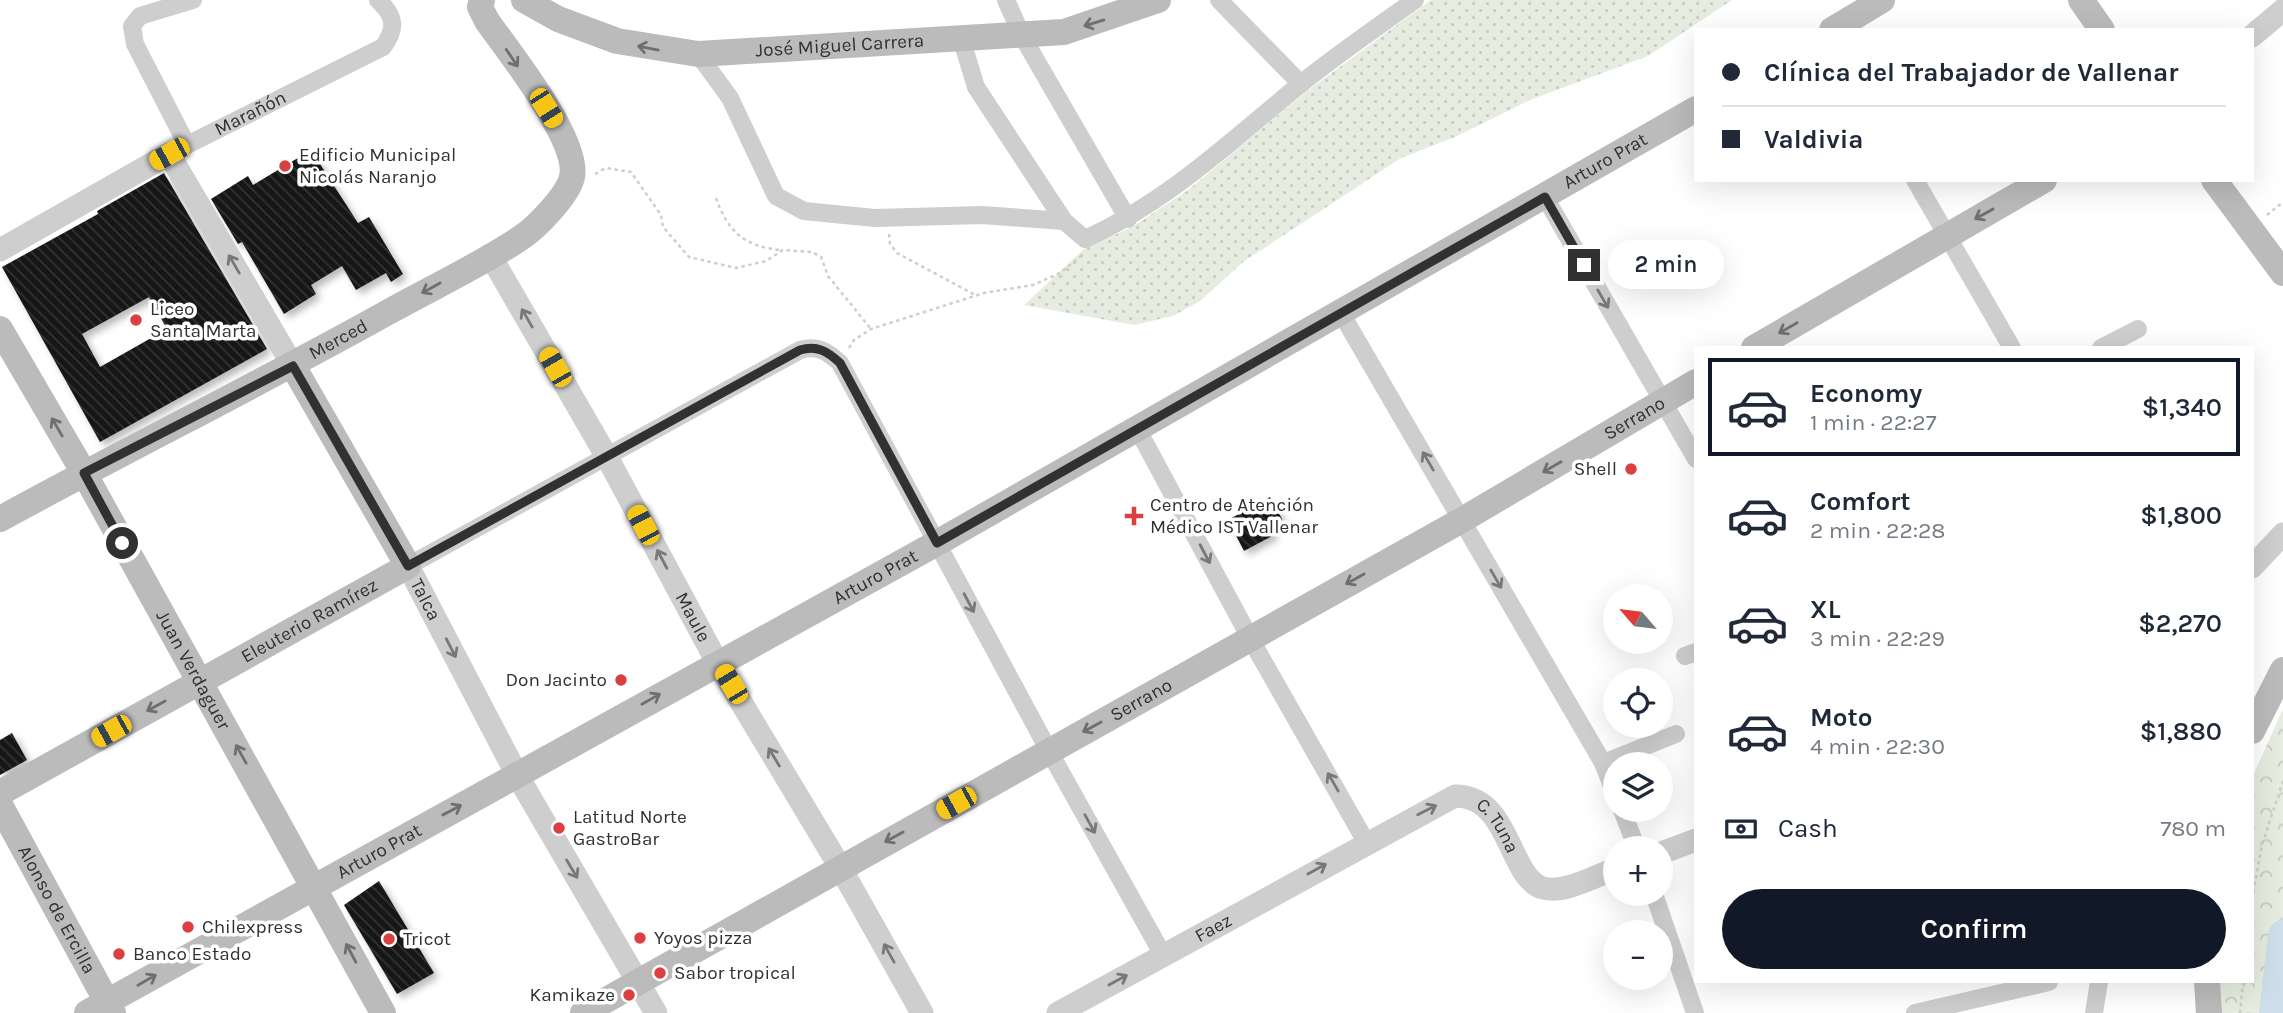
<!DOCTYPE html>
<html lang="en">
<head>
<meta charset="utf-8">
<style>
	body { margin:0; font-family:Karla,sans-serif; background:#f2f2f3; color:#1f2937; height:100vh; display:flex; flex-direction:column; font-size:26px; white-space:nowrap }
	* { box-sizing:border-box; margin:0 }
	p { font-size:23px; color:#747a83 }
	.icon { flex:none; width:38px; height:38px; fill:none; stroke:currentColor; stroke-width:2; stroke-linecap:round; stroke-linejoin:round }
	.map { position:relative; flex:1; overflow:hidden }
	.sheet { position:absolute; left:1694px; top:346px; width:560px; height:637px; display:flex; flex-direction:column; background:#fff; border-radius:0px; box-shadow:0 7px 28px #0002 }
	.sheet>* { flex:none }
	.top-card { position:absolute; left:1694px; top:28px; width:560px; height:154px; border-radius:0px; box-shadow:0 7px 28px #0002; display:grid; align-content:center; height:154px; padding:0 28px; background:#fff }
	.needle { width:46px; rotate:298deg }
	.fabs { position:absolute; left:1603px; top:584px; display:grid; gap:14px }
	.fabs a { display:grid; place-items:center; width:70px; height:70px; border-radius:50%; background:#fff; box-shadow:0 7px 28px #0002; font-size:35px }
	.end { position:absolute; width:32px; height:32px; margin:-16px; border:9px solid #313131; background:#fff; box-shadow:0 0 0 4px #fff }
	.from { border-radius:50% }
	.bubble { position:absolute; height:49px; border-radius:24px; background:#fff; box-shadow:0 7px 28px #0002; font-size:23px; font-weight:600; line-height:49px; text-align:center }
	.car { position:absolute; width:21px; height:42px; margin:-21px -10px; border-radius:9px; box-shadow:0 0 5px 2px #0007; background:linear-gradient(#f5c518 24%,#345 0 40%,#f5c518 0 76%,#345 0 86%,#f5c518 0) }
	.top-card b { display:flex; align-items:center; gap:24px; height:66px; font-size:26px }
	.top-card b+b { border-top:2px solid #e0e1e3 }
	.top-card i { width:18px; height:18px; background:#1f2937 }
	ul { padding:12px 0 0; list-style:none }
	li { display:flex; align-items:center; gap:21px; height:98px; margin:0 14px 10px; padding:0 14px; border:4px solid transparent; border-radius:0px }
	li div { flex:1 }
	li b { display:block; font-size:26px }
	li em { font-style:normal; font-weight:600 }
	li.active { border-color:#111827 }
	li>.icon { width:63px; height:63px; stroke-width:1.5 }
	.pay { display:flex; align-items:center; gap:18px; height:77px; padding:0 28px; font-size:26px }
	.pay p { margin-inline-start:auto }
	.button { display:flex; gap:14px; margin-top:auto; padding:14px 28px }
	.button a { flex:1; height:80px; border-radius:42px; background:#111827; color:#fff; font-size:28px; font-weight:600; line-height:80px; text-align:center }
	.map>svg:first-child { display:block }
	.grass { fill:url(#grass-dots) }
	.park { fill:url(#park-crowns) }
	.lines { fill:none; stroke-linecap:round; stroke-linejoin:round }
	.river { stroke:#cedeeb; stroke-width:30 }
	.building { fill:url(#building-back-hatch); fill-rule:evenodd; filter:url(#shadow) }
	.path { stroke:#cecece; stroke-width:2.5; stroke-dasharray:3.5 3.5; stroke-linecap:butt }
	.minor { stroke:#cecece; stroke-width:18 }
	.tertiary { stroke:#cecece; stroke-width:23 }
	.secondary { stroke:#bbb; stroke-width:26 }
	.oneway { stroke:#6f6f6f }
	.oneway2 { stroke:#787878 }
	.route { stroke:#313131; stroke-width:9 }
	.poi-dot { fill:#db4041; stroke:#fff; stroke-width:2.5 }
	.labels { text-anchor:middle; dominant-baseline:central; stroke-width:7; stroke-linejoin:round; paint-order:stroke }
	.street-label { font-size:19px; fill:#313131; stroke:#fff }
	.poi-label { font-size:19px; fill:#313131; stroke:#fff; text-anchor:start }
</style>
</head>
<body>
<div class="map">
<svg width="2283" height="1013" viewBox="0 0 2283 1013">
	<defs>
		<pattern id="grass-dots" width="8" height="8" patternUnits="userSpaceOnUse" patternTransform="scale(1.75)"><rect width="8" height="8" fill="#e6ede0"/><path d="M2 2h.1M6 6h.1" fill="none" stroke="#c6ccc1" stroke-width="1.8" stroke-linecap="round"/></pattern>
		<pattern id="park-crowns" width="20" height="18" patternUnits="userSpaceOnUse" patternTransform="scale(1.75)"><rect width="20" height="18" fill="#e6ede0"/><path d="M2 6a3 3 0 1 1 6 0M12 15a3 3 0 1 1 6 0" fill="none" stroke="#c6ccc1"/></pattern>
		<pattern id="building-back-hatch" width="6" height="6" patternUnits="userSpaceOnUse" patternTransform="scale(1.75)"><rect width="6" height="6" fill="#181818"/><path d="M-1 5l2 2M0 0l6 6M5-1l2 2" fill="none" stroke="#313131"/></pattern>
		<filter id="shadow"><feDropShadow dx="4.5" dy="4.5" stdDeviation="3.5" flood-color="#0004"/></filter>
	</defs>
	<rect width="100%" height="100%" fill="#fff"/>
	<path class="grass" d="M 1431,0 L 1732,0 L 1648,56 L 1530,100 L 1455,137 L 1401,158 L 1243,262 L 1200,301 L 1173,316 L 1134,325 L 1024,305 L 1084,249 L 1132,227 L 1188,190 L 1307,91 Z"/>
	<path class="park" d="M 2283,709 L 2283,935 L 2265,1013 L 2212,1013 L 2207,982 L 2252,982 L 2252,778 Z"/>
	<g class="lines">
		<path class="river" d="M 2274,1013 L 2283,935"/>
	</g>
	<g class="building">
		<path d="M 311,150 L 358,223 L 369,217 L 403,274 L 391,282 L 386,273 L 356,290 L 342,266 L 311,285 L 316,294 L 284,314 L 242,242 L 238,244 L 211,199 L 248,176 L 253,185 Z"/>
		<path d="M 164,173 L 267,349 L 100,442 L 2,267 L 98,214 L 97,211 ZM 149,297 L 167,329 L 100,367 L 82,334 Z"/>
		<path d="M 1270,497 L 1282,519 L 1270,526 L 1274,535 L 1244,551 L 1228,520 Z"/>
		<path d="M 12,733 L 27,760 L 0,775 L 0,740 Z"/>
		<path d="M 379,881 L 434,973 L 397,994 L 344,905 Z"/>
	</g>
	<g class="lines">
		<g class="path">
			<path d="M 595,174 L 606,168 L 631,172 L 661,215 L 663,227 L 689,257 L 736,268 L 766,261 L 783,250 L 812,252 L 821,257 L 828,276 L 871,329"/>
			<path d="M 716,198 C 728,232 745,247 781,250"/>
			<path d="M 2267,215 L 2283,202"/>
			<path d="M 889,234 L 890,244 L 897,253 L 977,296"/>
			<path d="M 849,348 L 854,340 L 871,329 L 984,293 L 1033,285 L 1060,273 L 1081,256"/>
			<path d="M 2252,899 L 2262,845 L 2283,781"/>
			<path d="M 2240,1013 L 2243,982"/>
		</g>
		<g class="minor">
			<path d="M 1006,0 L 1022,36 L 1128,219"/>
			<path d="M 1219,0 L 1301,84"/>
			<path d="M 962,41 L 976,87 L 1064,221 L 1085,239 C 1167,202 1230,142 1298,86 C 1336,55 1376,28 1415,0"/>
			<path d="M 698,54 L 730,98 L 776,196 L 804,211 L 875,218 L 982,215 L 1064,221"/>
			<path d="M 187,145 L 135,44 L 132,26 L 140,16 L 193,0"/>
			<path id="s1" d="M 169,154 L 383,47 C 397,28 395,16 378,0"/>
			<path d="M 1915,180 L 2012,348"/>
			<path d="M 1545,197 L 1696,459"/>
			<path d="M 1341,313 L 1603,763 L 1615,794"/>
			<path d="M 2101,348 L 2138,329"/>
			<path d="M 1138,430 L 1250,638 L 1366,842"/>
			<path d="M 408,566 L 800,350 C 817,345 827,351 840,363 L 1049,751 L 1163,955"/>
			<path d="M 1685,656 L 1696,652"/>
			<path d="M 1603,763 L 1676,734"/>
			<path d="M 1622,810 L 1637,849"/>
			<path d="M 1654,894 L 1695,1013"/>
			<path d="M 1915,1013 L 2049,982"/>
			<path d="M 2094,1013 L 2099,982"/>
		</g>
		<g class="tertiary">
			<path d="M 2252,36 L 2283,10"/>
			<path d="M 0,250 L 169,154 L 293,366"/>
			<path id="s2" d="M 490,255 L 607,457 L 717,662 L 840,867 L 922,1013"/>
			<path id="s3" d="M 408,566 L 517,775 L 656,1013"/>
			<path d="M 2252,567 L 2283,534"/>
			<path d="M 1661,853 L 1696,840"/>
			<path id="s4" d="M 1058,1013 L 1455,796 C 1511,796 1508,878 1543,888 C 1564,894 1595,876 1615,869"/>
		</g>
		<g class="secondary">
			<path id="s5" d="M 524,0 L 558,19 L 617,41 L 698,54 L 1064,32 L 1158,0"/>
			<path d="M 2081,0 L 2102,30"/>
			<path d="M 1832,30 L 1882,0"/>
			<path d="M 2214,180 L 2283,273"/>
			<path id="s6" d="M 0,329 L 84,473 L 383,1013"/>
			<path d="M 1754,348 L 2044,180"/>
			<path id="s7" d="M 0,519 C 130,448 263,382 392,310 C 435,286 481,265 522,237 C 537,227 568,195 572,177 C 580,141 509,52 487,21 L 480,7 L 482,0"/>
			<path d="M 2252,731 L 2283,670"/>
			<path id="s8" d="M 0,793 L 408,566 L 293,366"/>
			<path id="s9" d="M 0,805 L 113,1013"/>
			<path d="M 2207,982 L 2209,1013"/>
			<path id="s10" d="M 87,1013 L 937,543 L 1696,109"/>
			<path id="s11" d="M 583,1013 L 1462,520 L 1696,382"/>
		</g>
	</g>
	<defs><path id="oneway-shaft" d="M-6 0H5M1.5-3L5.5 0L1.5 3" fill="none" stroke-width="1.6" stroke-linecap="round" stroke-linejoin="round" transform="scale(1.75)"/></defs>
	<g class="oneway">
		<use href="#oneway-shaft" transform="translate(1094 23) rotate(163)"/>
		<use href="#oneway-shaft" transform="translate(648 48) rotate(-169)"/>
		<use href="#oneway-shaft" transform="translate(512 58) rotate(56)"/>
		<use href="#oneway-shaft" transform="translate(1984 214) rotate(151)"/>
		<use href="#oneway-shaft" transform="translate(431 288) rotate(151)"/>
		<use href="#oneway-shaft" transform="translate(1788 328) rotate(150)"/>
		<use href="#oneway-shaft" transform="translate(57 427) rotate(-120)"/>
		<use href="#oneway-shaft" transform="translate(1552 467) rotate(150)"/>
		<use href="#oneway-shaft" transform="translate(1355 579) rotate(151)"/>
		<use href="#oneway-shaft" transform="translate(651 699) rotate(-30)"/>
		<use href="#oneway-shaft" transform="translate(156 706) rotate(151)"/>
		<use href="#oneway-shaft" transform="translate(1092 727) rotate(151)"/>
		<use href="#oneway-shaft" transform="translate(241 754) rotate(-119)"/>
		<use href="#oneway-shaft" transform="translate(452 810) rotate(-28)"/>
		<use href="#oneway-shaft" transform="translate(894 837) rotate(151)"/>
		<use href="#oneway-shaft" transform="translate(351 953) rotate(-118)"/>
		<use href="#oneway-shaft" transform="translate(147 980) rotate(-30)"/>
	</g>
	<g class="oneway2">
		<use href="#oneway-shaft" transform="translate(234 264) rotate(-120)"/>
		<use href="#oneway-shaft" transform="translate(1603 299) rotate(60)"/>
		<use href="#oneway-shaft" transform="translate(527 318) rotate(-120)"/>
		<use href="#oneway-shaft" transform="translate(1428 461) rotate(-120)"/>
		<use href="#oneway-shaft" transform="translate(1205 554) rotate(62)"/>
		<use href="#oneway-shaft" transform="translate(662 559) rotate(-118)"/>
		<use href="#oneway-shaft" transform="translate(1496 579) rotate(60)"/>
		<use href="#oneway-shaft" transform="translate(969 603) rotate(62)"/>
		<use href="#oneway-shaft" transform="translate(451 648) rotate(63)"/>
		<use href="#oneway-shaft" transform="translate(774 757) rotate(-121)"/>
		<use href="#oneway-shaft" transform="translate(1333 782) rotate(-120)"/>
		<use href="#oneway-shaft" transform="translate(1427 810) rotate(-27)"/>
		<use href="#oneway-shaft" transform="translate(1090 824) rotate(61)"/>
		<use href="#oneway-shaft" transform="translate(572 869) rotate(59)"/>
		<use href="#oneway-shaft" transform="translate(1317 869) rotate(-29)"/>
		<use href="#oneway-shaft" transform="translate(889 953) rotate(-119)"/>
		<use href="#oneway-shaft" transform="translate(1118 980) rotate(-29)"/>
	</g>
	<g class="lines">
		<path class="route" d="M 122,543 L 84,473 L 293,366 L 408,566 L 800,350 C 817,345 827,351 840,363 L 937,543 L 1545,197 L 1584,265"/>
	</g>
	<g class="poi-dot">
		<circle cx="285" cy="166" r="7"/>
		<circle cx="136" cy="320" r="7"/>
		<circle cx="1631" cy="469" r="7"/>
		<path d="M1130.5 505.5h7v7h7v7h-7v7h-7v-7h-7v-7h7z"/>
		<circle cx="621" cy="680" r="7"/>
		<circle cx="559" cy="828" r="7"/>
		<circle cx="188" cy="927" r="7"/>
		<circle cx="640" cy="938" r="7"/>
		<circle cx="389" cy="939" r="7"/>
		<circle cx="119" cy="954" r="7"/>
		<circle cx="660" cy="973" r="7"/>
		<circle cx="629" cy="995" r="7"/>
	</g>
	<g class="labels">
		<g class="street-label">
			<text stroke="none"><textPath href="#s5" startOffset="326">José Miguel Carrera</textPath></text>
			<text stroke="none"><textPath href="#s1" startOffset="91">Marañón</textPath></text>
			<text stroke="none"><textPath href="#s10" startOffset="1741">Arturo Prat</textPath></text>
			<text stroke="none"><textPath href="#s7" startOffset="383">Merced</textPath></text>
			<text stroke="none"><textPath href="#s11" startOffset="1208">Serrano</textPath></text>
			<text stroke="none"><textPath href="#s10" startOffset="901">Arturo Prat</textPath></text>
			<text stroke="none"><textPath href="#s3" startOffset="38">Talca</textPath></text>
			<text stroke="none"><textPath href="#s2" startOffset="415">Maule</textPath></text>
			<text stroke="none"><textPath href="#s8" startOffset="354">Eleuterio Ramírez</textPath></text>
			<text stroke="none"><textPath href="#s6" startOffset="392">Juan Verdaguer</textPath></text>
			<text stroke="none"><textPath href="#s11" startOffset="640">Serrano</textPath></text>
			<text stroke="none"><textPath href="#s4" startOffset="508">C. Tuna</textPath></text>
			<text stroke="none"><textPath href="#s10" startOffset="334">Arturo Prat</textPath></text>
			<text stroke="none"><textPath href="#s9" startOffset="119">Alonso de Ercilla</textPath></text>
			<text stroke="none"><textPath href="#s4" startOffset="177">Faez</textPath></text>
		</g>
		<g class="poi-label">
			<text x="299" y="155">Edificio Municipal<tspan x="299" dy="22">Nicolás Naranjo</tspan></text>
			<text x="150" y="309">Liceo<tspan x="150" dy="22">Santa Marta</tspan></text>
			<text x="1617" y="469" text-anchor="end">Shell</text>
			<text x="1150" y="505">Centro de Atención<tspan x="1150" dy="22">Médico IST Vallenar</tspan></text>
			<text x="607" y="680" text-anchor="end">Don Jacinto</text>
			<text x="573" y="817">Latitud Norte<tspan x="573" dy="22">GastroBar</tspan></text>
			<text x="202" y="927">Chilexpress</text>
			<text x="654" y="938">Yoyos pizza</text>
			<text x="403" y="939">Tricot</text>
			<text x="133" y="954">Banco Estado</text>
			<text x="674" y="973">Sabor tropical</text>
			<text x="615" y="995" text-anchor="end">Kamikaze</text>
		</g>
	</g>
</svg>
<div class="fabs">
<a><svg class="needle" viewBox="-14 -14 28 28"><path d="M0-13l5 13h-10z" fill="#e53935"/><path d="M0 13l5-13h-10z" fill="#747a83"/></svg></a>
<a><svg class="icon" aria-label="locate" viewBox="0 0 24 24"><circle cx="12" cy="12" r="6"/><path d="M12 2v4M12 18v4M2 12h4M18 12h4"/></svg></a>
<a><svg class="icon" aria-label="layers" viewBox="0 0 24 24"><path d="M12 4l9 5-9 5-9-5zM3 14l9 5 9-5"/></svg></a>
<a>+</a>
<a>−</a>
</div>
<i class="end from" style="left:122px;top:543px"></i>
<i class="end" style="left:1584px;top:265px"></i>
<div class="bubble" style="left:1608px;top:240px;width:116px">2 min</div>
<i class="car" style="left:546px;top:108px;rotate:148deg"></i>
<i class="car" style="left:169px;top:154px;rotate:241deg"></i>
<i class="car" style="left:555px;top:367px;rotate:330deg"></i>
<i class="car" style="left:643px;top:525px;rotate:332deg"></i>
<i class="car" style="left:731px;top:684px;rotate:329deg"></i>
<i class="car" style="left:111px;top:731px;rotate:241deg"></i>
<i class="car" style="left:956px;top:803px;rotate:241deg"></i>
<div class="top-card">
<b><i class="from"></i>Clínica del Trabajador de Vallenar</b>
<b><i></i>Valdivia</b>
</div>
<section class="sheet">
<ul>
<li class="active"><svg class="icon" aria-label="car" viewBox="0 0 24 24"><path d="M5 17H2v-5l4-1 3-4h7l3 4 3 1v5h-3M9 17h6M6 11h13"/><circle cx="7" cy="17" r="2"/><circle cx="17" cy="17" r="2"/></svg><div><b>Economy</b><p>1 min · 22:27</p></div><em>$1,340</em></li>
<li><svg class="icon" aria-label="car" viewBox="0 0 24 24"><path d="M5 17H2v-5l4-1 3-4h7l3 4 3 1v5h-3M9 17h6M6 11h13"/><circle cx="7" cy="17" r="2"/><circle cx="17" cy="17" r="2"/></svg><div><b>Comfort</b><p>2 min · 22:28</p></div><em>$1,800</em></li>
<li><svg class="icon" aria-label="car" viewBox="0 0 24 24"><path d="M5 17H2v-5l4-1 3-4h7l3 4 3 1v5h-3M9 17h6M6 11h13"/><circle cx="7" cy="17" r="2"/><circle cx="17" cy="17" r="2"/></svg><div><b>XL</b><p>3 min · 22:29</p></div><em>$2,270</em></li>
<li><svg class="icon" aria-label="car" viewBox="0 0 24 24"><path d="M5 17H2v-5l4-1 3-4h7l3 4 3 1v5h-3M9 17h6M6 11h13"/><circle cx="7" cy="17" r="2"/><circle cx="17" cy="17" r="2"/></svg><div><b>Moto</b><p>4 min · 22:30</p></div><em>$1,880</em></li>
</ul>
<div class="pay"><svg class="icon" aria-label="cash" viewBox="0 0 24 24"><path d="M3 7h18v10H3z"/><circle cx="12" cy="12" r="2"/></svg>Cash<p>780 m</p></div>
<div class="button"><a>Confirm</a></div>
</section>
</div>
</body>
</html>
